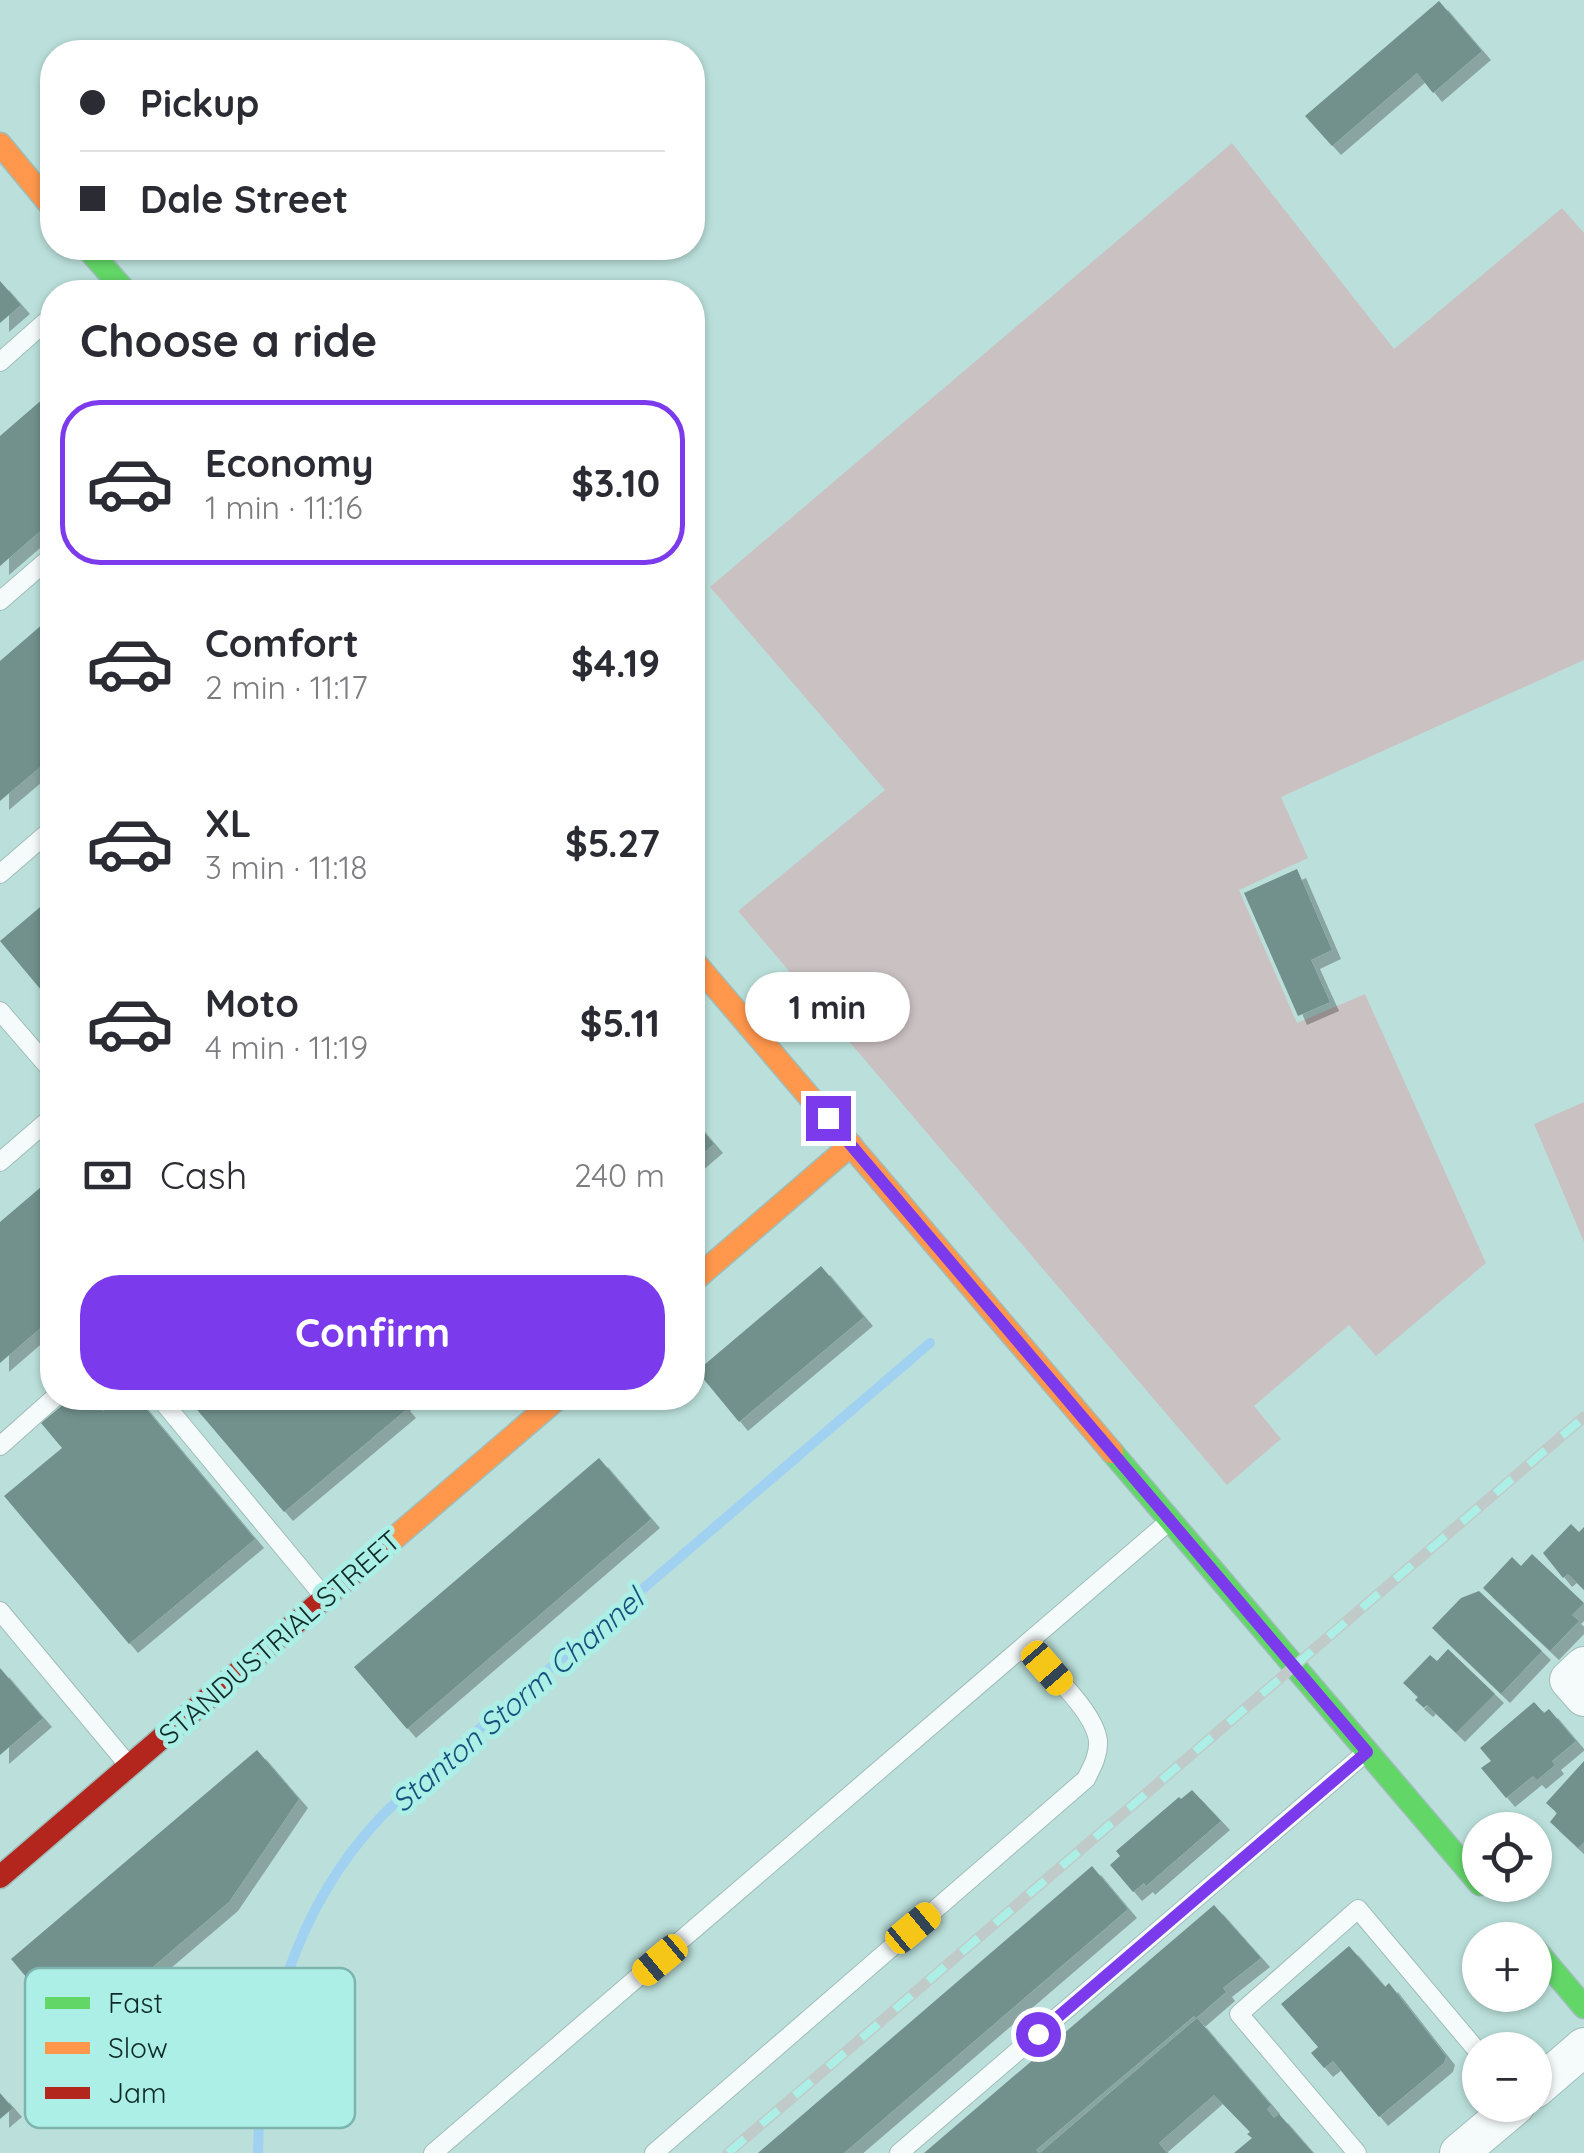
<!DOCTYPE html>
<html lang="en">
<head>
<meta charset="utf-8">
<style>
	body { margin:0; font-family:Quicksand,sans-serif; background:#f2f2f3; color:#2b2b33; height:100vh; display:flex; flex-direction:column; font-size:38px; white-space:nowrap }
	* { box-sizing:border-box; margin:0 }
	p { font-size:32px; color:#7c7c81 }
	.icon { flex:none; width:55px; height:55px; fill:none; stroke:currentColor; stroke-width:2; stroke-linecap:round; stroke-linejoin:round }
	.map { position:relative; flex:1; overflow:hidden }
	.side { position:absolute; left:40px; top:280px; width:665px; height:1130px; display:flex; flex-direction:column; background:#fff; border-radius:40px; box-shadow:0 2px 8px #0004 }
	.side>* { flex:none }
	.banner { position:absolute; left:40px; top:40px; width:665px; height:220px; border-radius:40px; box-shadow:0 2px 8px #0004; display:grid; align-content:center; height:220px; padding:0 40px; background:#fff }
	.controls { position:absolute; left:1462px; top:1812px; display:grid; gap:20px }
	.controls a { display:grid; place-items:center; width:90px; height:90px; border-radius:50%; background:#fff; box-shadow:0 2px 8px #0004; font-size:50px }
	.end { position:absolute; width:45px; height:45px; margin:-22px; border:12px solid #7c3aed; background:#fff; box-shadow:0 0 0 5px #fff }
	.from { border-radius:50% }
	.bubble { position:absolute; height:70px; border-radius:35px; background:#fff; box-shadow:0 2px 8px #0004; font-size:32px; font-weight:800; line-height:70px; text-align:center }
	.car { position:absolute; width:30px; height:60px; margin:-30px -15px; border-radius:12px; box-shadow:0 0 8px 2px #0007; background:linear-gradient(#f5c518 24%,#345 0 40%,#f5c518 0 76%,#345 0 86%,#f5c518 0) }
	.banner b { display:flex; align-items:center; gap:35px; height:95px; font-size:38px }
	.banner b+b { border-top:2px solid #e1e1e2 }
	.banner i { width:25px; height:25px; background:#2b2b33 }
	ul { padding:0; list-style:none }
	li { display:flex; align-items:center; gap:30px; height:165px; margin:0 20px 15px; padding:0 20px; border:5px solid transparent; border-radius:40px }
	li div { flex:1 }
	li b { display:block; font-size:38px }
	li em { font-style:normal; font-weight:800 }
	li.active { border-color:#7c3aed }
	li>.icon { width:90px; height:90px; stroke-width:1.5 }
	h2 { padding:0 40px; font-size:45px; line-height:120px }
	.pay { display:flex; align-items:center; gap:25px; height:110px; padding:0 40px; font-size:38px }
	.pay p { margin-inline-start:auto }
	.primary-button { display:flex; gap:20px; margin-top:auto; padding:20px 40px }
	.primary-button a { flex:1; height:115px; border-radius:40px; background:#7c3aed; color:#fff; font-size:40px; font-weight:800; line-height:115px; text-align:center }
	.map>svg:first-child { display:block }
	.green { fill:#cac1c3 }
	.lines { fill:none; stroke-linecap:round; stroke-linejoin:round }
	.stream { stroke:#a0d1f1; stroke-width:10 }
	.building { fill:#72918d; filter:url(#shadow) }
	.lane-casing { stroke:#9fbdb9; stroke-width:20 }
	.street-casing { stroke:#9fbdb9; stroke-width:40 }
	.fast-casing { stroke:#9fbdb9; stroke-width:25 }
	.slow-casing { stroke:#9fbdb9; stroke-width:25 }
	.jam-casing { stroke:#9fbdb9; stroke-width:25 }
	.lane { stroke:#f5fafa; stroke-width:18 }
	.street { stroke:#f5fafa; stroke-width:38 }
	.fast { stroke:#63d668; stroke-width:22 }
	.slow { stroke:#ff974d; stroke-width:22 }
	.jam { stroke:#b3261e; stroke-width:22 }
	.rail-casing { stroke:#c0cbc9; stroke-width:11 }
	.rail { stroke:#acefe6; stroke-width:8; stroke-dasharray:22; stroke-linecap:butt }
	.route { stroke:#7c3aed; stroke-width:12 }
	.labels { text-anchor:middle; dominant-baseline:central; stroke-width:10; stroke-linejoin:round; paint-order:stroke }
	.street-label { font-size:28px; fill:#0e2a27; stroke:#acefe6 }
	.water-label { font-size:30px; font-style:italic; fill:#15517d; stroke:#acefe6 }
	.key { fill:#acefe6; stroke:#7db4ad; stroke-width:2.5 }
	.key-label { font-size:28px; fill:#0e2a27 }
</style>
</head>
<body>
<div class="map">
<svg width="1584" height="2153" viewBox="0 0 1584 2153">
	<defs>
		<filter id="shadow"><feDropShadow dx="9" dy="9" stdDeviation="0" flood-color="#0004"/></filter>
	</defs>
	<rect width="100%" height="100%" fill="#bbe0db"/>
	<g class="green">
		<path d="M 1232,143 L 1394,349 L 1562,208 L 1584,233 L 1584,660 L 1281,797 L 1308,858 L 1239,890 L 1297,1023 L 1365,994 L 1486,1263 L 1376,1356 L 1349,1325 L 1254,1406 L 1281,1439 L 1227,1485 L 738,911 L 885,790 L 710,587 Z"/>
		<path d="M 1584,1102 L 1584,1242 L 1534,1124 Z"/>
	</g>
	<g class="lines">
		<path class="stream" d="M 258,2153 C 259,2032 295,1909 379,1819 C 395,1802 413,1787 430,1771 L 930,1343"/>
	</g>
	<g class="building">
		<path d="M 1439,1 L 1482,51 L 1433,93 L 1417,73 L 1332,146 L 1305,116 Z"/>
		<path d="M 0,281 L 21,305 L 0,323 Z"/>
		<path d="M 52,391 L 52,521 L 0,566 L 0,436 Z"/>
		<path d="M 52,616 L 52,757 L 0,801 L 0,661 Z"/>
		<path d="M 1297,869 L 1332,950 L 1311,960 L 1330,1002 L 1298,1016 L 1244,893 Z"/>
		<path d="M 52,897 L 52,1003 L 0,941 Z"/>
		<path d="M 692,1118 L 714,1144 L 692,1163 Z"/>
		<path d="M 48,1181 L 52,1186 L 52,1318 L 0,1363 L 0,1222 Z"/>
		<path d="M 821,1266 L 864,1317 L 739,1422 L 697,1371 Z"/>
		<path d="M 71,1398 L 92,1398 L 103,1411 L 120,1398 L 137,1398 L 255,1539 L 129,1644 L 4,1496 L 62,1448 L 41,1423 Z"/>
		<path d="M 187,1398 L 407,1398 L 401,1402 L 407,1409 L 284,1512 Z"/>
		<path d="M 599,1458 L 651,1519 L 407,1729 L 354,1667 Z"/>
		<path d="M 1571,1524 L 1579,1532 L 1584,1527 L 1584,1590 L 1568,1574 L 1563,1578 L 1543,1553 Z"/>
		<path d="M 1532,1554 L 1584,1603 L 1572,1615 L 1579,1621 L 1550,1651 L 1483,1588 L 1512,1557 L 1521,1566 Z"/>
		<path d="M 1479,1591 L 1542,1651 L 1501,1694 L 1432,1628 L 1461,1598 Z"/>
		<path d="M 1448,1649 L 1495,1694 L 1456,1733 L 1427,1705 L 1424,1708 L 1415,1700 L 1418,1697 L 1403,1683 L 1430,1655 L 1437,1661 Z"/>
		<path d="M 0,1668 L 43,1718 L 0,1755 Z"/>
		<path d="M 1534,1702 L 1544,1713 L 1549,1709 L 1576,1741 L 1552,1761 L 1555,1765 L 1537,1780 L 1533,1776 L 1506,1798 L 1481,1768 L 1491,1761 L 1480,1748 Z"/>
		<path d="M 257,1750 L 299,1799 L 229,1902 L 74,2034 L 11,1959 Z"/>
		<path d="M 1584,1761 L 1584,1842 L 1578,1848 L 1550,1822 L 1557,1813 L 1546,1803 Z"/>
		<path d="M 1192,1790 L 1221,1821 L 1146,1886 L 1144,1883 L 1133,1892 L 1110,1865 L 1120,1856 L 1116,1851 L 1179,1797 L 1181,1799 Z"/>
		<path d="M 1092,1866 L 1128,1909 L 844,2153 L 758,2153 Z"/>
		<path d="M 1214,1905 L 1261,1958 L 1223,1988 L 1226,1992 L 1196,2018 L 1194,2016 L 1036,2150 L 1039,2153 L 924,2153 Z"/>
		<path d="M 1349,1946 L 1385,1987 L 1389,1983 L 1446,2056 L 1444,2063 L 1379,2117 L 1333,2061 L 1324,2068 L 1311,2053 L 1318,2047 L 1281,2004 Z"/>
		<path d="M 1197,2018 L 1271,2105 L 1267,2109 L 1274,2118 L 1279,2114 L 1313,2153 L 1234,2153 L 1252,2138 L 1247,2134 L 1250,2132 L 1214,2095 L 1159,2143 L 1167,2153 L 1040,2153 Z"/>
		<path d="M 0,2093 L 13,2108 L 0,2119 Z"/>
	</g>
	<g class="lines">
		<g class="lane-casing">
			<g id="lane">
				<path d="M 0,362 L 52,316"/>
				<path d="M 0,601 L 52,556"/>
				<path d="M 0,874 L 52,829"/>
				<path d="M 0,1011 L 52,1071"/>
				<path d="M 0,1162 L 52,1117"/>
				<path d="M 163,1402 L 321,1593"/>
				<path d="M 0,1446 L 54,1398"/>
				<path d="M 0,1611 L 125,1761"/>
				<path d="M 433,2153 L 1166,1524"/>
				<path d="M 654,2153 L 1086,1779 C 1092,1767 1099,1755 1098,1741 C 1095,1711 1046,1668 1026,1645"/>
				<path d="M 899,2153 L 1363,1755"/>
				<path d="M 1357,2153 L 1239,2014 L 1358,1909 L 1480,2054"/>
			</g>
		</g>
		<g class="street-casing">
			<g id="street">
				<path d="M 1584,1666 L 1569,1680 L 1584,1697"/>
				<path d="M 1535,2089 L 1584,2047"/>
				<path d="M 1459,2153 L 1516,2105"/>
			</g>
		</g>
		<g class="fast-casing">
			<g id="fast">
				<path d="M 87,248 L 126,292"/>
				<path d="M 1112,1452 L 1480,1884"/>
				<path d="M 1535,1949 L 1584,2007"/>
			</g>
		</g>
		<g class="slow-casing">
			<g id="slow">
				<path d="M 0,144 L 52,207"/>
				<path d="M 692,959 L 1112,1452"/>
				<path d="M 692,1282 L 851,1145"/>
				<path d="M 377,1553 L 558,1398"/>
			</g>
		</g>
		<g class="jam-casing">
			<path id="jam" d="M 0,1877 L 377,1553"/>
		</g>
		<use href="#lane" class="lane"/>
		<use href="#street" class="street"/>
		<use href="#fast" class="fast"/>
		<use href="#slow" class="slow"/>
		<use href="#jam" class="jam"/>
		<g class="rail-casing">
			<path id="rail" d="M 728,2153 L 1584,1417"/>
		</g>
		<use href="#rail" class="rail"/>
	</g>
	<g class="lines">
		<path class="route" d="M 828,1118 L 1367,1752 L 1038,2034"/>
	</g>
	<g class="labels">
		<g class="street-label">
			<text transform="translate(279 1637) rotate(-41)">STANDUSTRIAL STREET</text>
		</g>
		<g class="water-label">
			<text transform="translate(517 1700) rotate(-41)">Stanton Storm Channel</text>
		</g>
	</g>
	<rect x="25" y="1968" width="330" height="160" rx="15" class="key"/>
	<rect x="45" y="1997" width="45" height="12" fill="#63d668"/>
	<rect x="45" y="2042" width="45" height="12" fill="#ff974d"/>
	<rect x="45" y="2087" width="45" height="12" fill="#b3261e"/>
	<g class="key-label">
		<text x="108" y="2013">Fast</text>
		<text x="108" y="2058">Slow</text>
		<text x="108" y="2103">Jam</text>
	</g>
</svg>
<div class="controls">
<a><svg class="icon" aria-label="locate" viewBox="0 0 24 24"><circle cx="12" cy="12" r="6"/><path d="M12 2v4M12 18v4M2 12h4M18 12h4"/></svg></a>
<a>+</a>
<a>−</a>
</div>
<i class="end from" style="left:1038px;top:2034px"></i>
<i class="end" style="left:828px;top:1118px"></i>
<div class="bubble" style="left:745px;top:972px;width:165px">1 min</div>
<i class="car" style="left:1047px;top:1668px;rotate:139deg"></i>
<i class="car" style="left:913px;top:1928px;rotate:50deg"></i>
<i class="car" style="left:660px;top:1960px;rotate:230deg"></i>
<div class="banner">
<b><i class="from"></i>Pickup</b>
<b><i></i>Dale Street</b>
</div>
<section class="side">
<h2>Choose a ride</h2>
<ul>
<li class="active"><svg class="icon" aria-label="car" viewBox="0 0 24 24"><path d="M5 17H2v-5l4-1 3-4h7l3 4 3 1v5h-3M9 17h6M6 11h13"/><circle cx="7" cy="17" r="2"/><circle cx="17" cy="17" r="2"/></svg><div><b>Economy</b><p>1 min · 11:16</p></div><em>$3.10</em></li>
<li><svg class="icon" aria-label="car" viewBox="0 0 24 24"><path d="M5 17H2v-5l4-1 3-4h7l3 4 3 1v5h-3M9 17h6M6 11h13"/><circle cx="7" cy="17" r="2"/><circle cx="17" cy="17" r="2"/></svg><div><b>Comfort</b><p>2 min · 11:17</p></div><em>$4.19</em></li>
<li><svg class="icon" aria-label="car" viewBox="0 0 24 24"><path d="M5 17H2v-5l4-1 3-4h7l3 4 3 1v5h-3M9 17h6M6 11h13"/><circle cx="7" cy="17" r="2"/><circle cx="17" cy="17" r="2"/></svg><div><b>XL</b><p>3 min · 11:18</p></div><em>$5.27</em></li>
<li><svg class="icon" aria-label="car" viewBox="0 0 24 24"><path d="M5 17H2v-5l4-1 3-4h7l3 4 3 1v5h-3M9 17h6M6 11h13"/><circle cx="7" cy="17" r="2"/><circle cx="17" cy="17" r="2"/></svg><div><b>Moto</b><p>4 min · 11:19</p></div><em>$5.11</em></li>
</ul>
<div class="pay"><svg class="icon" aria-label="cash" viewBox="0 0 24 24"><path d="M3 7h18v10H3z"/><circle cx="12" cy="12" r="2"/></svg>Cash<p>240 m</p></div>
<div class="primary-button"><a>Confirm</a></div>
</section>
</div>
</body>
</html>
